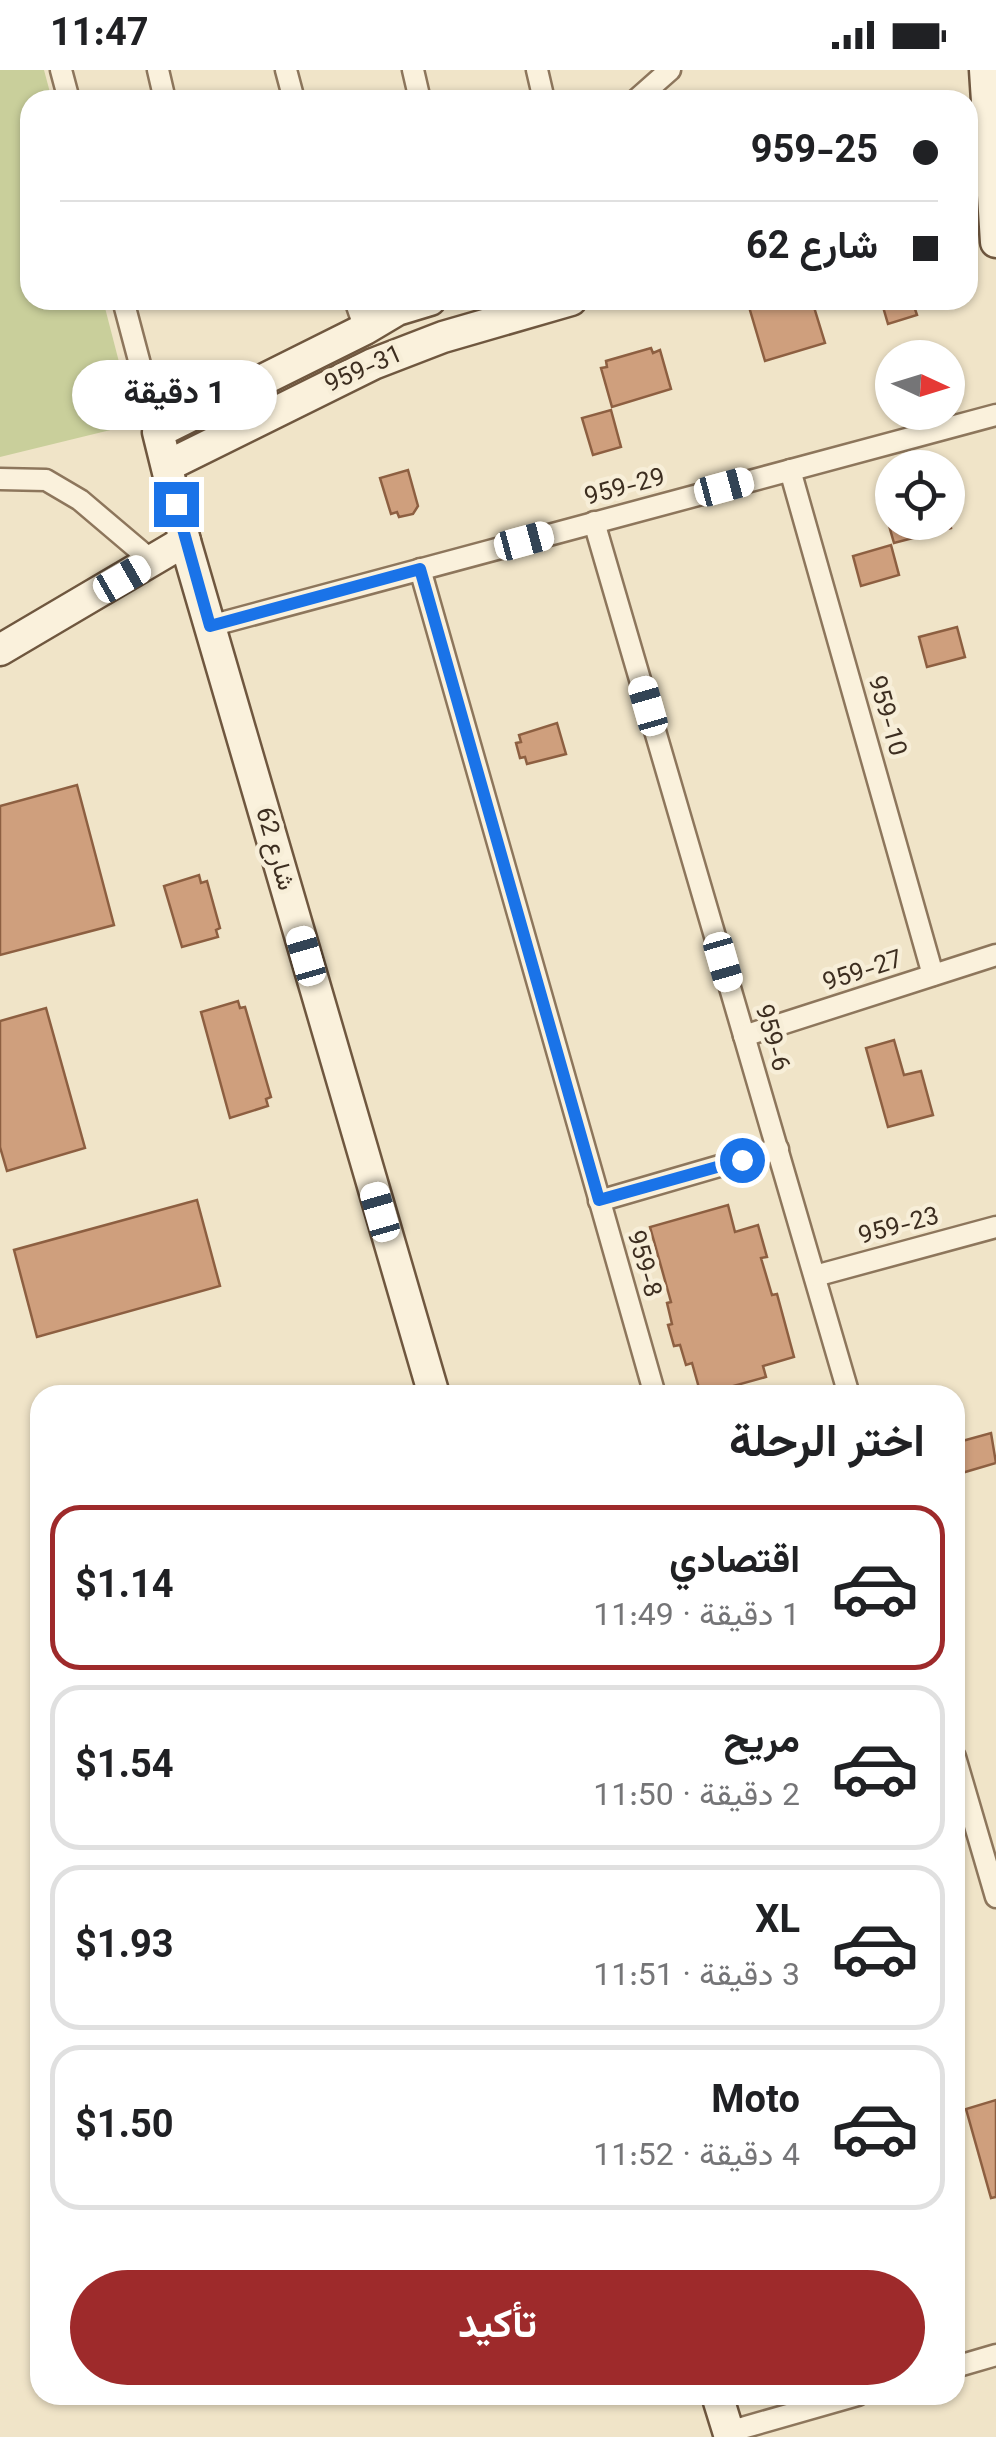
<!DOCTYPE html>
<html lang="ar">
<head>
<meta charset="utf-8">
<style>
	body { margin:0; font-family:Georgia,Vazirmatn,serif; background:#f2f2f2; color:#202124; direction:rtl; height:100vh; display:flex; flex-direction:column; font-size:38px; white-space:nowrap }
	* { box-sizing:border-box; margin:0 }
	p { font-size:32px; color:#757577 }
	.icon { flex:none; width:55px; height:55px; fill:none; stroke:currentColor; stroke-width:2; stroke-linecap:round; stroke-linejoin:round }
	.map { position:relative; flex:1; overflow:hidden; direction:ltr }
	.side { position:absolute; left:30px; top:1315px; width:935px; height:1020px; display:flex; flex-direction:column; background:#fff; border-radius:30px; box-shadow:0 2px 8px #0004; direction:rtl }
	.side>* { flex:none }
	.hud { position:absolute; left:20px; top:20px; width:958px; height:220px; border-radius:30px; box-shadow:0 2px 8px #0004; direction:rtl; display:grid; align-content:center; height:220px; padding:0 40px; background:#fff }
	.needle { width:65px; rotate:94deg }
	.controls { position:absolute; left:875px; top:270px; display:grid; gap:20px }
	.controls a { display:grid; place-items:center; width:90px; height:90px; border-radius:50%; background:#fff; box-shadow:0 2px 8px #0004; font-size:50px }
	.end { position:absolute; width:45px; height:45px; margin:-22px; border:12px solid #1a73e8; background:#fff; box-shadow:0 0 0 5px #fff }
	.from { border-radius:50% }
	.bubble { position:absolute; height:70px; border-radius:35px; background:#fff; box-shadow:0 2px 8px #0004; font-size:32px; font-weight:700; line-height:70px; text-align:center; direction:rtl }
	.car { position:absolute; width:30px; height:60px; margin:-30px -15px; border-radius:12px; box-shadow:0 0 8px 2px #0007; background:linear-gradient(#fff 24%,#345 0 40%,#fff 0 76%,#345 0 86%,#fff 0) }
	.hud b { display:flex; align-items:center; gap:35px; height:95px; font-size:38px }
	.hud b+b { border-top:2px solid #e0e0e0 }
	.hud i { width:25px; height:25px; background:#202124 }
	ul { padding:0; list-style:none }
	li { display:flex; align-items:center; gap:30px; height:165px; margin:0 20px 15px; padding:0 20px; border:5px solid #e0e0e0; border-radius:30px }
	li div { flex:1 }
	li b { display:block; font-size:38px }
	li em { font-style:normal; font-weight:700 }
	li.active { border-color:#9e2a2b }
	li>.icon { width:90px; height:90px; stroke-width:1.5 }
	h2 { padding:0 40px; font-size:45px; line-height:120px }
	.cta { display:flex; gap:20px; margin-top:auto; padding:20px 40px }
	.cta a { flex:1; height:115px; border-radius:60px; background:#9e2a2b; color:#fff; font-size:40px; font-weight:700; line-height:115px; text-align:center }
	.status { display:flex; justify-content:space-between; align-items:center; height:70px; padding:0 50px; background:#fff; direction:ltr }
	.status svg { height:28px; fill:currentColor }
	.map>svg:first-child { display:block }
	.green { fill:#c9cf9b }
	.building { fill:#cf9f7d; stroke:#8d5f41; stroke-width:2.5 }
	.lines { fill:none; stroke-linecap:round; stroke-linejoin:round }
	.street-casing { stroke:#8d765c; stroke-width:25 }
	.secondary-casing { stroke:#6f573f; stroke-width:35 }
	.street { stroke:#faf1dc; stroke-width:20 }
	.secondary { stroke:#faf1dc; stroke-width:30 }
	.route { stroke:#1a73e8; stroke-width:12 }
	.labels { text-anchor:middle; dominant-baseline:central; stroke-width:9; stroke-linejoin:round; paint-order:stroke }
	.street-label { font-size:25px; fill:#3d2e20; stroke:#f7eed8 }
</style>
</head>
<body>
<div class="status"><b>11:47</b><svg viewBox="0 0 49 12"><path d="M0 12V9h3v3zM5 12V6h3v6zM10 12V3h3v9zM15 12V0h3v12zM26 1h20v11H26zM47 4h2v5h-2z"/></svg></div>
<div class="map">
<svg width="996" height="2367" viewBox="0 0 996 2367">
	<rect width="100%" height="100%" fill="#f0e4c8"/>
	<path class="green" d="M 0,0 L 44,0 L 52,30 L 30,30 L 30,230 L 103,230 L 135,354 L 0,387 Z"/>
	<g class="building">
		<path d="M 747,230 L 779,230 L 781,238 L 805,231 L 806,237 L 813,234 L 825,273 L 765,291 Z"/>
		<path d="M 881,230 L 912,230 L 917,245 L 888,254 Z"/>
		<path d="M 651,278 L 653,283 L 660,280 L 671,319 L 612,337 L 601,298 L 607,297 L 606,291 Z"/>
		<path d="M 611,340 L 621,377 L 593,385 L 582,348 Z"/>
		<path d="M 408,400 L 418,436 L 413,444 L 399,447 L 397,442 L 391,444 L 380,408 Z"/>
		<path d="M 888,452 L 950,452 L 951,458 L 894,473 Z"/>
		<path d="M 891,475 L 899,505 L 861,516 L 853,486 Z"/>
		<path d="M 957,557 L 965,587 L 927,597 L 919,567 Z"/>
		<path d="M 557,653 L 566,684 L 527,694 L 525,687 L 520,688 L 516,673 L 521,672 L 519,665 Z"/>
		<path d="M 77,715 L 114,855 L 0,885 L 0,736 Z"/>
		<path d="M 199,805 L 201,813 L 207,811 L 220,858 L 216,860 L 218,867 L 182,877 L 164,816 Z"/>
		<path d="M 238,931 L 240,938 L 245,937 L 271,1027 L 266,1029 L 268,1036 L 230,1048 L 201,942 Z"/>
		<path d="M 46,938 L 85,1078 L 7,1101 L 0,1077 L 0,951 Z"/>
		<path d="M 894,970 L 904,1005 L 921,1001 L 933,1045 L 888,1057 L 866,978 Z"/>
		<path d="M 197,1130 L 220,1216 L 37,1267 L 14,1180 Z"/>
		<path d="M 728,1135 L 735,1162 L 758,1155 L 767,1187 L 761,1188 L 772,1225 L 777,1224 L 794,1287 L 763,1296 L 766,1307 L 701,1325 L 692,1293 L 686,1295 L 680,1275 L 674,1276 L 668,1255 L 672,1254 L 667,1233 L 671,1232 L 650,1157 Z"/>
		<path d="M 991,1363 L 996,1393 L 955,1405 L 955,1373 Z"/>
		<path d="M 996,2030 L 996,2127 L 991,2128 L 966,2039 Z"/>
	</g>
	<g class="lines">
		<g class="street-casing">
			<g id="street">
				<path d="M 61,0 L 69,30"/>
				<path d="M 158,0 L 165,30"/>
				<path d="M 286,0 L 294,30"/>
				<path d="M 413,0 L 420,30"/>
				<path d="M 537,0 L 544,30"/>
				<path d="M 636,30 L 670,0"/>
				<path d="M 123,230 L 158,362"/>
				<path d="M 355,230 L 365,259"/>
				<path d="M 790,400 L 933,905"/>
				<path d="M 0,409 L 46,410 L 80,430 L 152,491"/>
				<path d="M 594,452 L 849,1325"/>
				<path d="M 420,499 L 655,1325"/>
				<path d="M 210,556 L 996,345"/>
				<path d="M 744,966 L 996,885"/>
				<path d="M 599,1131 L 778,1079"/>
				<path d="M 815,1206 L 996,1157"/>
				<path d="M 955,1687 L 996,1827"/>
				<path d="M 955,2297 L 996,2285"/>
				<path d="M 728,2362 L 858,2325"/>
			</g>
		</g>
		<g class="secondary-casing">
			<g id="secondary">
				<path d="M 985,0 L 996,172"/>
				<path d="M 430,230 L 397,240 L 365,259 L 158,362 L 185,471 L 434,1325"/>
				<path d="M 167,396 L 373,294 L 443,267 L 571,230"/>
				<path d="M 0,580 L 185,471"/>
				<path d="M 717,2325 L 730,2367"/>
			</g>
		</g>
		<use href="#street" class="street"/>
		<use href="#secondary" class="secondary"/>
	</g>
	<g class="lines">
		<path class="route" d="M 176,434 L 210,556 L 420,499 L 599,1130 L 742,1090"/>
	</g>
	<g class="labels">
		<g class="street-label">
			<text transform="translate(364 300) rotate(-24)">959-31</text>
			<text transform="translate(625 418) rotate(-15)">959-29</text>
			<text transform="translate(886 646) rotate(74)">959-10</text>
			<text transform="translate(274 779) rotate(74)">شارع 62</text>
			<text transform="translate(863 902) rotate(-18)">959-27</text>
			<text transform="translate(771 968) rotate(74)">959-6</text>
			<text transform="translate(899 1157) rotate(-15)">959-23</text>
			<text transform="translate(643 1194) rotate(74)">959-8</text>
		</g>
	</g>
</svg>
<div class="controls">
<a><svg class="needle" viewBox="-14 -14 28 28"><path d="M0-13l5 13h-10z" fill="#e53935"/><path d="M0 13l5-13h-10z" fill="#757577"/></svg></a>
<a><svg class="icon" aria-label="locate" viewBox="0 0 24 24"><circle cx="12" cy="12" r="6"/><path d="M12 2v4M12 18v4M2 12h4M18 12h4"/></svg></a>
</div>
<i class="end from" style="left:742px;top:1090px"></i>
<i class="end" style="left:176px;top:434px"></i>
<div class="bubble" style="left:72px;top:290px;width:205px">1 دقيقة</div>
<i class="car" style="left:724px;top:417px;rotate:75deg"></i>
<i class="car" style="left:524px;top:471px;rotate:75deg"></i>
<i class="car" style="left:122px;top:509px;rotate:60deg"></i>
<i class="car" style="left:648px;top:636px;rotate:344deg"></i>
<i class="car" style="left:306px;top:886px;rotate:344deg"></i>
<i class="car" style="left:723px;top:892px;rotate:164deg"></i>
<i class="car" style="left:380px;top:1142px;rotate:344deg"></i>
<div class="hud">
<b><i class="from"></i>959-25</b>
<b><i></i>شارع 62</b>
</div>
<section class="side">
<h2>اختر الرحلة</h2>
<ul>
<li class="active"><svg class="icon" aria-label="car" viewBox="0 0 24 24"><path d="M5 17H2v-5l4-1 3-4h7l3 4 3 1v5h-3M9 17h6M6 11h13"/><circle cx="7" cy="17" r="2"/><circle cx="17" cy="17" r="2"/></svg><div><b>اقتصادي</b><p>1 دقيقة · 11:49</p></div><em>$1.14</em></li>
<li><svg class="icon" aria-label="car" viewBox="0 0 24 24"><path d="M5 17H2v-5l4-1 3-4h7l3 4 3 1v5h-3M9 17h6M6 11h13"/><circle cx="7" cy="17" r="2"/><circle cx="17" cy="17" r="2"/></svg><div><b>مريح</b><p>2 دقيقة · 11:50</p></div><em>$1.54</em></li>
<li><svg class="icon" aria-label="car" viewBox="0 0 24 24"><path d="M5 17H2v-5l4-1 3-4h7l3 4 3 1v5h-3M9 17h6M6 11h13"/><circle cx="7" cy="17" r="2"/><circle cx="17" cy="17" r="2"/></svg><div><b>XL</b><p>3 دقيقة · 11:51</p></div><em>$1.93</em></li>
<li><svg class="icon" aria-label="car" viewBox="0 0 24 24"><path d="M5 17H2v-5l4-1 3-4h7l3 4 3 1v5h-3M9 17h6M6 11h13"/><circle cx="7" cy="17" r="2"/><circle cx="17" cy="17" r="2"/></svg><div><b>Moto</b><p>4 دقيقة · 11:52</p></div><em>$1.50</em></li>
</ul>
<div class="cta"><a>تأكيد</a></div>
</section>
</div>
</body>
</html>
